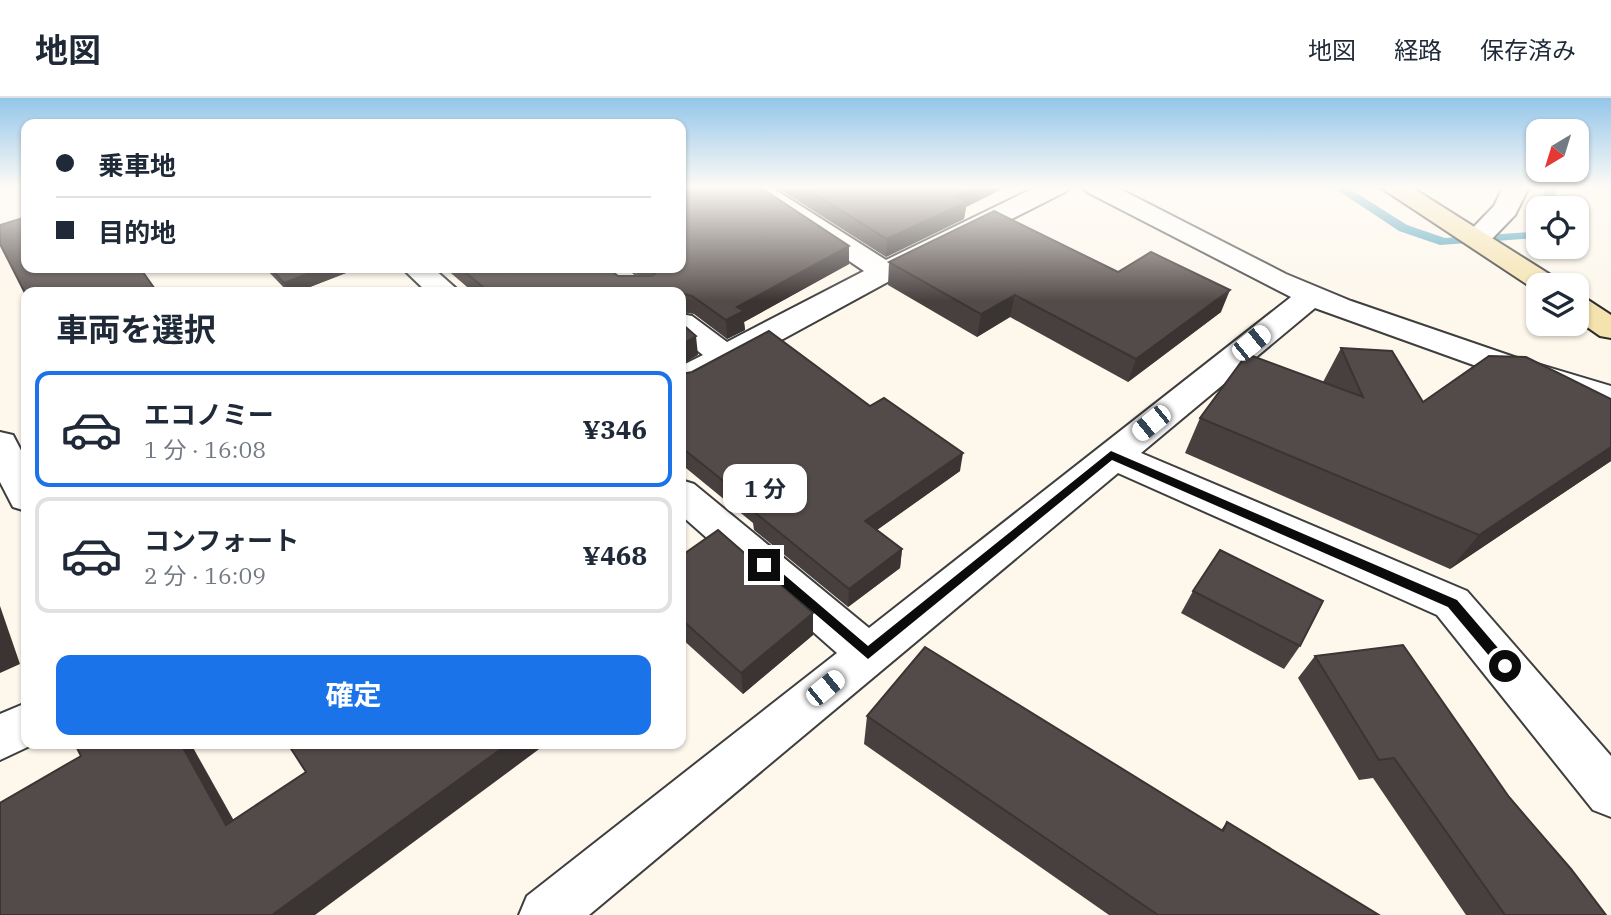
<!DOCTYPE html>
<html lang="ja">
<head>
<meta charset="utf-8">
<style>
	body { margin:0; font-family:"IBM Plex Serif","Noto Sans JP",serif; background:#f6f6f7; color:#1f2937; height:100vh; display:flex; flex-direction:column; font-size:26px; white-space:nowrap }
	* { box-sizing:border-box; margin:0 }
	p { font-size:23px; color:#747a83 }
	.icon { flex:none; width:38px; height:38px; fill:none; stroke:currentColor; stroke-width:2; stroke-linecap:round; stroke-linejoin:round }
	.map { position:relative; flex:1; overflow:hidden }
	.details { position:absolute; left:21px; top:189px; width:665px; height:462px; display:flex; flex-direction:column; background:#fff; border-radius:14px; box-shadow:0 2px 5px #0004 }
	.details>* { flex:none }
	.banner { position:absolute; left:21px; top:21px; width:665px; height:154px; border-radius:14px; box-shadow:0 2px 5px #0004; display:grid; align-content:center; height:154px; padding:0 35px; background:#fff }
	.needle { width:46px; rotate:218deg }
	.buttons { position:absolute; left:1526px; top:21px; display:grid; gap:14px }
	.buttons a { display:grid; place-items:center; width:63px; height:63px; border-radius:14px; background:#fff; box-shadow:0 2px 5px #0004; font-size:35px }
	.end { position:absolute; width:32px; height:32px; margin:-16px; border:9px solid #0b0b0b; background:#fff; box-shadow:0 0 0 4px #fff }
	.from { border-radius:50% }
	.bubble { position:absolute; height:49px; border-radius:14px; background:#fff; box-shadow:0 2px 5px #0004; font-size:23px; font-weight:700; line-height:49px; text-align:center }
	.car { position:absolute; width:21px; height:42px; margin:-21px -10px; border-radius:9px; box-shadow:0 0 5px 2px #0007; background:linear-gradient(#fff 24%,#345 0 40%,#fff 0 76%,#345 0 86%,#fff 0) }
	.banner b { display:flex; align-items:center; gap:24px; height:66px; font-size:26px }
	.banner b+b { border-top:2px solid #e0e1e3 }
	.banner i { width:18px; height:18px; background:#1f2937 }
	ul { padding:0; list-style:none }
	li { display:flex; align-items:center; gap:21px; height:116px; margin:0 14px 10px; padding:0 21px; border:4px solid #e0e1e3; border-radius:14px }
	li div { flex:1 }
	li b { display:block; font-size:26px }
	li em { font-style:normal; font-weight:700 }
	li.active { border-color:#1a73e8 }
	li>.icon { width:63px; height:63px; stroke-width:1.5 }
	h2 { padding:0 35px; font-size:32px; line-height:84px }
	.primary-button { display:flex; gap:14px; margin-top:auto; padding:14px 35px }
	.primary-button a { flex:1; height:80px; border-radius:14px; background:#1a73e8; color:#fff; font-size:28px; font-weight:700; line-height:80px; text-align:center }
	header { display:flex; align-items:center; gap:42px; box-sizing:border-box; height:98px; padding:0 35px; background:#fff; border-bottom:2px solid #e0e1e3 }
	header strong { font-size:33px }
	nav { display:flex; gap:38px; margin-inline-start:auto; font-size:24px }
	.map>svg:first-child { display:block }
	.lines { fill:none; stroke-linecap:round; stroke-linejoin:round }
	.stream { fill:#48a0bb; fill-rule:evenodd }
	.minor-casing { stroke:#3e3e3e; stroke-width:4 }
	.secondary-casing { stroke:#2d2d2d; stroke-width:4 }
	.minor { fill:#fff; fill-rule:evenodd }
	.secondary { fill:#f4e2af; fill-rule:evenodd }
	.wall { fill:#47403f }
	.shaded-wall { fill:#3a3433 }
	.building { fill:#534b49; stroke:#3a3433; stroke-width:2 }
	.route { fill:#0b0b0b }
</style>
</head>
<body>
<header>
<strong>地図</strong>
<nav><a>地図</a><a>経路</a><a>保存済み</a></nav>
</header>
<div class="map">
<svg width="1611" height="817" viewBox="0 0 1611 817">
	<rect width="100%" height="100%" fill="#fdf7ec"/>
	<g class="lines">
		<g class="stream">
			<path d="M 1333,89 L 1347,89 L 1407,127 L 1445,140 L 1531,134 L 1534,127 L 1538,126 L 1538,140 L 1440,147 L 1399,133 Z"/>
			<path d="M 1546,89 L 1558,89 L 1551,110 L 1539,110 Z"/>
		</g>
		<g class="minor-casing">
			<g id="minor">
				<path d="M 740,89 L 771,89 L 886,162 L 1036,89 L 1069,89 L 1065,94 L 895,180 L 693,290 L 681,293 L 681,268 L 703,257 L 681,240 L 681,216 L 692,218 L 727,244 L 864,173 Z"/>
				<path d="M 1083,89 L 1116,89 L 1286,176 L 1351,203 L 1517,260 L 1611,288 L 1611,310 L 1493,274 L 1315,210 L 1141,355 L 1467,493 L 1611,658 L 1611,719 L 1593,712 L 1437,517 L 1118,375 L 589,817 L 519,817 L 527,798 L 837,555 L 681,417 L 681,382 L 694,386 L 869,530 L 1291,199 L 1087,94 Z"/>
				<path d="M 1503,89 L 1529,89 L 1515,117 L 1487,146 L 1467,146 L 1463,140 L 1494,108 Z"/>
				<path d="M 402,170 L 433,170 L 460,194 L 427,194 Z"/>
				<path d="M 594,170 L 626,170 L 655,194 L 621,194 Z"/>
				<path d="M 0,334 L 13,337 L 26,362 L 26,413 L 13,409 L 0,384 Z"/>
				<path d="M 26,605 L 26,646 L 34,646 L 0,662 L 0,616 Z"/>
			</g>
		</g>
		<g class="secondary-casing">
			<g id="secondary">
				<path d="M 1380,89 L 1411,89 L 1557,181 L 1562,187 L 1538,187 L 1537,193 Z"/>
				<path d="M 1577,199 L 1588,202 L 1611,217 L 1611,240 L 1600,238 L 1577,222 Z"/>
			</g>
		</g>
		<use href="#minor" class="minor"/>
		<use href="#secondary" class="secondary"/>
	</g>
	<g class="wall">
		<path d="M 776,89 L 1006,89 L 966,109 L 964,121 L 886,159 Z"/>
		<path d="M 889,164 L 1118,174 L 1221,214 L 1128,284 L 1010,219 L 977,239 L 888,187 Z"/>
		<path d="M 849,166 L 744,224 L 745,232 L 727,241 L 694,216 L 681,214 L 681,194 L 473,194 L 445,170 L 608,170 L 618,178 L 639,178 L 629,170 L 681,170 Z"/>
		<path d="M 265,170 L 343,170 L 346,175 L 297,194 L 288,194 Z"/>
		<path d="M 1341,250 L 1423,304 L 1611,301 L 1611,363 L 1450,471 L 1185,355 L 1200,320 L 1323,284 Z"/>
		<path d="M 681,276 L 870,308 L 960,373 L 877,432 L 902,451 L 900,470 L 848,509 L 754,432 L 753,425 L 681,366 Z"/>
		<path d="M 681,458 L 813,537 L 743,596 L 681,540 Z"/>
		<path d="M 1193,493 L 1300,548 L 1284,571 L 1181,515 Z"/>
		<path d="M 1315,558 L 1509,699 L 1606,817 L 1466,817 L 1373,680 L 1359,682 L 1298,580 Z"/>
		<path d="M 867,618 L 1221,732 L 1227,724 L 1379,817 L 1109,817 L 864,646 Z"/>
	</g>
	<g class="shaded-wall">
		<path d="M 973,89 L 1006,89 L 966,109 L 964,121 L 886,159 L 887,141 L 955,98 Z"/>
		<path d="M 849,148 L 849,166 L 744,224 L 745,232 L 727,241 L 726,222 L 737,209 Z"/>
		<path d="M 323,170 L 343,170 L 346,175 L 297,194 L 289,194 L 284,185 Z"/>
		<path d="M 1230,192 L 1221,214 L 1128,284 L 1136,261 Z"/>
		<path d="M 1015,197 L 1010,219 L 977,239 L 981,216 Z"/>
		<path d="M 696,238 L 698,257 L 681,267 L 681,247 Z"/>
		<path d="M 1611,349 L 1611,363 L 1450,471 L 1479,437 Z"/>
		<path d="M 963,355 L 960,373 L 864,441 L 865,423 Z"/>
		<path d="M 902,451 L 900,470 L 848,509 L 849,491 Z"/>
		<path d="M 0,508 L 20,566 L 0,575 Z"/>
		<path d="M 813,515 L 813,537 L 743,596 L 741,575 Z"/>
		<path d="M 181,646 L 191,646 L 247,746 L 226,727 Z"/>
		<path d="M 508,646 L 546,646 L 315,817 L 272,817 Z"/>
	</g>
	<g class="building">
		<path d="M 681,89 L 760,89 L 849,148 L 737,209 L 744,213 L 726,222 L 692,198 L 681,195 L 681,194 L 489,194 L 460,170 L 608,170 L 618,178 L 652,178 L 655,176 L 648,170 L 681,170 Z"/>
		<path d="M 803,89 L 973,89 L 955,98 L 966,104 L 887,141 Z"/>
		<path d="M 994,113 L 1118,174 L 1151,154 L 1230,192 L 1136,261 L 1015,197 L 981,216 L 889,164 Z"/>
		<path d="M 26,119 L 26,170 L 140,170 L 157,194 L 26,194 L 26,197 L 0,146 L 0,127 Z"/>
		<path d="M 270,170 L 323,170 L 284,185 Z"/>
		<path d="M 681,225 L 696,238 L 681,247 Z"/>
		<path d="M 769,233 L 870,308 L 884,300 L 963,355 L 865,423 L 902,451 L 849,491 L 753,413 L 757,410 L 681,349 L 681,276 L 692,274 Z"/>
		<path d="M 1341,250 L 1392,253 L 1423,304 L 1489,258 L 1526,259 L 1611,301 L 1611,349 L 1479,437 L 1200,320 L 1247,256 L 1363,299 Z"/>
		<path d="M 718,432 L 813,515 L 741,575 L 681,521 L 681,458 Z"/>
		<path d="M 1220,452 L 1323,503 L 1300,548 L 1193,493 Z"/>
		<path d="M 1403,547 L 1509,699 L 1571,771 L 1606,817 L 1505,817 L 1394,660 L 1379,662 L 1315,558 Z"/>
		<path d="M 925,549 L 1223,733 L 1227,724 L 1379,817 L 1158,817 L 867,618 Z"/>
		<path d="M 75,646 L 181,646 L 226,727 L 306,674 L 288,646 L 508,646 L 272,817 L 0,817 L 0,705 L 81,658 Z"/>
	</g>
	<linearGradient id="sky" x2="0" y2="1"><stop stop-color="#94c6ea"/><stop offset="0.44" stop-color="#fefbf6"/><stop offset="1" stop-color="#fefbf6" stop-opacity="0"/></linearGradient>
	<rect width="1611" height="203" fill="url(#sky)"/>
	<path class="route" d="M 1111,353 L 1457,502 L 1510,564 L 1510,572 L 1501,572 L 1448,509 L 1112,362 L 868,561 L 758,467 L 760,463 L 768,463 L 868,548 Z"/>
</svg>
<div class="buttons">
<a><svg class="needle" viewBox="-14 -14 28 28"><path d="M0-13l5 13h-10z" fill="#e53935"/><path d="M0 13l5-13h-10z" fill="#747a83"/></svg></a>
<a><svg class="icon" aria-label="locate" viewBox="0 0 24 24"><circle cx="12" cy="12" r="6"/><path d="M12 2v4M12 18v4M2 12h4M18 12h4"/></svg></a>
<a><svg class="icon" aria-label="layers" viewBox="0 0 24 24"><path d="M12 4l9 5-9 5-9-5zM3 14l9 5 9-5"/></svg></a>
</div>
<i class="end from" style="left:1505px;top:568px"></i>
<i class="end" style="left:764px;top:467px"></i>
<div class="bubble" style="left:723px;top:366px;width:84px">1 分</div>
<i class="car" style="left:1251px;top:245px;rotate:51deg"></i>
<i class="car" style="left:1151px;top:325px;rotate:231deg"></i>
<i class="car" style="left:825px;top:590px;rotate:51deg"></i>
<div class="banner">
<b><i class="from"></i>乗車地</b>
<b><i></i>目的地</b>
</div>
<section class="details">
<h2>車両を選択</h2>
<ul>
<li class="active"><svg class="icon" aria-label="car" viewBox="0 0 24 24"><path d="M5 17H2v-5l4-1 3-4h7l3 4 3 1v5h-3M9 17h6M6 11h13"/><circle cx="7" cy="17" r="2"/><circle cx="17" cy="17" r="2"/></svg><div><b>エコノミー</b><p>1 分 · 16:08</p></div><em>¥346</em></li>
<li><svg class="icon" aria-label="car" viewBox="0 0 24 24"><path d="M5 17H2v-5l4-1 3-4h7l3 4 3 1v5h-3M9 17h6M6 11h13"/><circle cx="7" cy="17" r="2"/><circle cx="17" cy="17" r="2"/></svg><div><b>コンフォート</b><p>2 分 · 16:09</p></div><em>¥468</em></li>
</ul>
<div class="primary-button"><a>確定</a></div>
</section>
</div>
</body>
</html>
